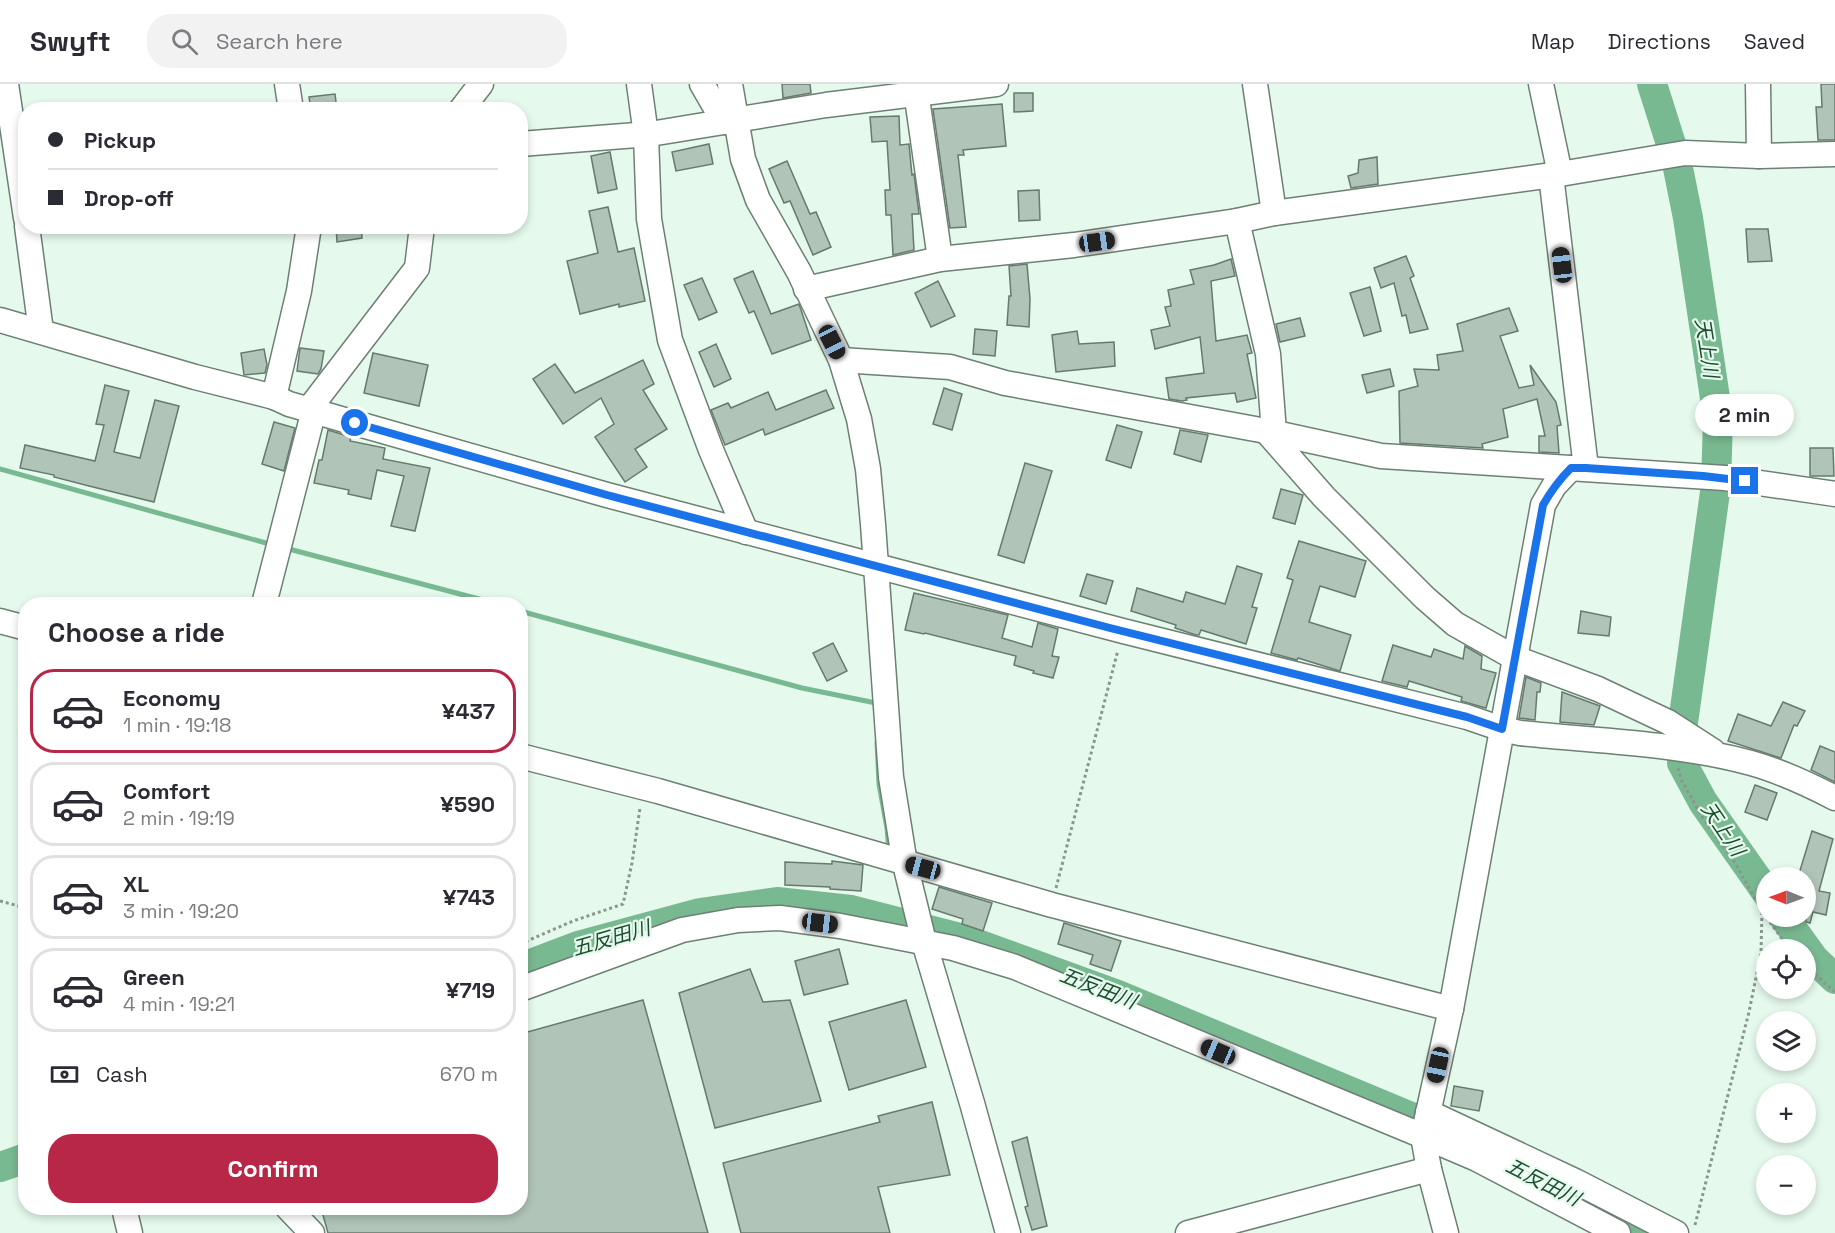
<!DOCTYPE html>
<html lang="en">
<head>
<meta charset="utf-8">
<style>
	body { margin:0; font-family:"Space Grotesk","Noto Sans JP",sans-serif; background:#f2f2f3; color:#2b2b33; height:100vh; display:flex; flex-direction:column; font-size:22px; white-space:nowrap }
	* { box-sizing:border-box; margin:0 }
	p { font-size:20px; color:#7c7c81 }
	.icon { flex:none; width:33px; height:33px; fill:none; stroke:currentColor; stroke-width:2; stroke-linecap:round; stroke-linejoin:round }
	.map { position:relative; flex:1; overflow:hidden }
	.side { position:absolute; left:18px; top:513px; width:510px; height:618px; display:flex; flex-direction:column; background:#fff; border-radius:24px; box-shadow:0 3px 9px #0003 }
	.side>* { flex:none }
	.top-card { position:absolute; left:18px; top:18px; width:510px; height:132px; border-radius:24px; box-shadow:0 3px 9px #0003; display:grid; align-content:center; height:132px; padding:0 30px; background:#fff }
	.needle { width:39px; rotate:271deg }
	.tools { position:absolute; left:1756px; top:783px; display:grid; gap:12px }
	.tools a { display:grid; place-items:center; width:60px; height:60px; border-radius:50%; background:#fff; box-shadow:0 3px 9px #0003; font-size:30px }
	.end { position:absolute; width:27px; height:27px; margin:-14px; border:8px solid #1a73e8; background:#fff; box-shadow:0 0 0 3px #fff }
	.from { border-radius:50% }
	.bubble { position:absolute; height:42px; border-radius:21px; background:#fff; box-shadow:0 3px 9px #0003; font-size:20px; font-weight:700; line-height:42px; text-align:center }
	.car { position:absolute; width:18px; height:36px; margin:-18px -9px; border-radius:8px; box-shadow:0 0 4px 2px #0007; background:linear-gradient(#222 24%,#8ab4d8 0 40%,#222 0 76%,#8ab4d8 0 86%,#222 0) }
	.top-card b { display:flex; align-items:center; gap:21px; height:57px; font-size:22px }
	.top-card b+b { border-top:2px solid #e1e1e2 }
	.top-card i { width:15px; height:15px; background:#2b2b33 }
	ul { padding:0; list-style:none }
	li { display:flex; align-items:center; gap:18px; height:84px; margin:0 12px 9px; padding:0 18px; border:3px solid #e1e1e2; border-radius:24px }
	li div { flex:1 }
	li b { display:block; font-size:22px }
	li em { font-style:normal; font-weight:700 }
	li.selected { border-color:#b82747 }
	li>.icon { width:54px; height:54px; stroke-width:1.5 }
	h2 { padding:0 30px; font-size:27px; line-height:72px }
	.pay { display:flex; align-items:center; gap:15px; height:66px; padding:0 30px; font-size:22px }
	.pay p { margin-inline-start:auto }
	.cta { display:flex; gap:12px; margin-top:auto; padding:12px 30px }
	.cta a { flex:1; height:69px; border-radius:24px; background:#b82747; color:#fff; font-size:24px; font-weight:700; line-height:69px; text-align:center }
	header { display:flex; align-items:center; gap:36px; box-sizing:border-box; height:84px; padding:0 30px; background:#fff; border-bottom:2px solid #e1e1e2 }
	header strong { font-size:28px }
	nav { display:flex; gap:33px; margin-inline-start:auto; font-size:21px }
	.search { width:420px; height:54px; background:#f2f2f3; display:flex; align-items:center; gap:15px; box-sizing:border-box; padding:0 21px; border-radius:24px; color:#7c7c81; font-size:22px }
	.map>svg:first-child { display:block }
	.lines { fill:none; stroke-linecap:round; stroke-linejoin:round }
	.stream { stroke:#79b991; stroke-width:5 }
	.river { stroke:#79b991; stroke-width:30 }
	.building { fill:#b0c4b7; stroke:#677a6e; stroke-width:1.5 }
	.minor-casing { stroke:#6d8073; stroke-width:27 }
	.path { stroke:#89978e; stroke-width:3; stroke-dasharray:3 3; stroke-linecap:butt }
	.minor { stroke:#fff; stroke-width:24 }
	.route { stroke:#1a73e8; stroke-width:8 }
	.labels { text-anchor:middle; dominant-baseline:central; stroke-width:4.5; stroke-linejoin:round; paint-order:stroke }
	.water-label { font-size:20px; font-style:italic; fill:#1c4d32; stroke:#e5faec }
</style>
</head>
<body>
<header>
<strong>Swyft</strong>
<div class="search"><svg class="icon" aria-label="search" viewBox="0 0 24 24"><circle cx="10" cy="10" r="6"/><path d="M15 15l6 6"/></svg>Search here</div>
<nav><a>Map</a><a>Directions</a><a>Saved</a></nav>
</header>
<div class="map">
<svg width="1835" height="1149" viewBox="0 0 1835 1149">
	<rect width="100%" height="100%" fill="#e5faec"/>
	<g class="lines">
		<g class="stream">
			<path d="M 0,385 L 273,461"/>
			<path d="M 285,464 L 498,520"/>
			<path d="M 520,527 L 802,604 L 876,619 L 876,622"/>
			<path d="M 877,658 L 879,700 L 887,744 L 889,768"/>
		</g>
		<g class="river">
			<path d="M 1652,0 L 1677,79 L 1688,134 L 1718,334 L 1716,401 L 1683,639"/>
			<path d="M 1682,679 L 1703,718 L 1767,809"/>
			<path d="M 1783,832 L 1814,875 L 1835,895"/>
			<path d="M 520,884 L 578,862 L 700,829 L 777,818 L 851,826 L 964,855 L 1118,911 L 1421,1037 L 1452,1052"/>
			<path d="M 0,1083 L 26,1074"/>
			<path d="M 1557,1104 L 1645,1149"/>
		</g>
	</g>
	<g class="building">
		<path d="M 782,0 L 810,0 L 811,9 L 783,14 Z"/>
		<path d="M 1821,0 L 1835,0 L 1835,56 L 1818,56 L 1816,23 L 1822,23 Z"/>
		<path d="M 1014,9 L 1033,9 L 1033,27 L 1014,28 Z"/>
		<path d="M 335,10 L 337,26 L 311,26 L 309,13 Z"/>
		<path d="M 1002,20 L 1006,62 L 963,66 L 964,71 L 958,71 L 966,143 L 950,144 L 933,25 Z"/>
		<path d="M 899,32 L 900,61 L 909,60 L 912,91 L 914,90 L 919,130 L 912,130 L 914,166 L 893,171 L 891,131 L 886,131 L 885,106 L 890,106 L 887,57 L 872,58 L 870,33 Z"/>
		<path d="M 709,60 L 713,80 L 676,87 L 672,68 Z"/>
		<path d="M 610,68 L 617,105 L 598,109 L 591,72 Z"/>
		<path d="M 1377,73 L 1378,100 L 1351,104 L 1348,92 L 1358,89 L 1359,76 Z"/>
		<path d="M 787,77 L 810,130 L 816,128 L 831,163 L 813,171 L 790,117 L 784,119 L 769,85 Z"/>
		<path d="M 1039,106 L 1040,136 L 1019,137 L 1018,107 Z"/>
		<path d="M 608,123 L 618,168 L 634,164 L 645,217 L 619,223 L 619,220 L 580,230 L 567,177 L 598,169 L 589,127 Z"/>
		<path d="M 336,142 L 361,142 L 362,154 L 337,158 Z"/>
		<path d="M 1746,145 L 1768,145 L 1772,177 L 1748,178 Z"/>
		<path d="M 1406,172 L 1414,192 L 1410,194 L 1428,245 L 1410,249 L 1406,231 L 1402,232 L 1394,199 L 1381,204 L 1374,184 Z"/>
		<path d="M 1231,175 L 1235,192 L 1211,197 L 1216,257 L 1247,251 L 1252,269 L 1247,270 L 1256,314 L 1237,318 L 1235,309 L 1186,314 L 1187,316 L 1182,317 L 1169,315 L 1166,294 L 1204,289 L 1200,253 L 1155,265 L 1151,246 L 1170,242 L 1165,223 L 1171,222 L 1168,206 L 1194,200 L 1190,186 L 1214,181 Z"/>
		<path d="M 1027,180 L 1030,215 L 1029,243 L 1007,241 L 1009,212 L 1011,212 L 1009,182 Z"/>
		<path d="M 753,187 L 771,230 L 799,220 L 811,256 L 772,270 L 754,227 L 749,229 L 734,195 Z"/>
		<path d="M 702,194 L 717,228 L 699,236 L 684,201 Z"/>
		<path d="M 938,197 L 955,232 L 931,243 L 915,209 Z"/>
		<path d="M 1370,203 L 1381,247 L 1364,252 L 1350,209 Z"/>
		<path d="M 1509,224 L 1518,247 L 1500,252 L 1519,304 L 1534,301 L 1530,281 L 1556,318 L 1561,341 L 1557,342 L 1559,369 L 1539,368 L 1539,352 L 1545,352 L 1537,315 L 1503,325 L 1508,353 L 1482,360 L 1483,364 L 1400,359 L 1399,307 L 1418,302 L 1414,285 L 1439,286 L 1437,271 L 1463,267 L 1457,240 Z"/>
		<path d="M 1300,234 L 1305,252 L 1280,258 L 1276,240 Z"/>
		<path d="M 975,245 L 997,247 L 995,272 L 973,270 Z"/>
		<path d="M 1077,247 L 1079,260 L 1114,258 L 1115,282 L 1056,288 L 1052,251 Z"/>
		<path d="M 716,260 L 731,295 L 714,303 L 699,268 Z"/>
		<path d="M 300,264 L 324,267 L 321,285 L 318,290 L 297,287 Z"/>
		<path d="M 264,265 L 267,281 L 265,289 L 244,291 L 241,269 Z"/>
		<path d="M 373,269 L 428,281 L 419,322 L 364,309 Z"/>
		<path d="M 643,276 L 654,300 L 643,306 L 667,345 L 635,365 L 647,383 L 625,398 L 595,353 L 614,340 L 601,314 L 563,340 L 533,295 L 555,280 L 575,309 Z"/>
		<path d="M 1390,285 L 1394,302 L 1367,309 L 1362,291 Z"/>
		<path d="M 105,301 L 129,307 L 114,368 L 140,374 L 155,316 L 179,322 L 154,418 L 89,402 L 54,393 L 54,391 L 20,384 L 25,361 L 95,377 L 104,341 L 96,340 Z"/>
		<path d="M 944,304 L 962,310 L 952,346 L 933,340 Z"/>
		<path d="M 826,306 L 834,324 L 765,351 L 763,345 L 725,361 L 711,326 L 728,319 L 731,324 L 768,308 L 776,326 Z"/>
		<path d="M 274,338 L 295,344 L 284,387 L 262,380 Z"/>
		<path d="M 1117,341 L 1142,348 L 1131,384 L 1106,376 Z"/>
		<path d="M 328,346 L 351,353 L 350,357 L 385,364 L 383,375 L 430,384 L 415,447 L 391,442 L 404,392 L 377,386 L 371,415 L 348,410 L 349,406 L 314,399 L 319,376 L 322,376 Z"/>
		<path d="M 1180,346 L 1208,351 L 1201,378 L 1174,370 Z"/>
		<path d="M 1810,364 L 1833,364 L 1834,392 L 1810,392 Z"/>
		<path d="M 1025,379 L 1052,387 L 1024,479 L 998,471 Z"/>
		<path d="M 1281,405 L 1303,411 L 1295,440 L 1273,434 Z"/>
		<path d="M 1299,457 L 1366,477 L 1355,513 L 1320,502 L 1309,538 L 1351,551 L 1340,587 L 1298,574 L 1297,576 L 1271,569 L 1293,496 L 1287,494 Z"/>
		<path d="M 1237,482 L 1262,490 L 1252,523 L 1257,524 L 1246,560 L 1201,546 L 1199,551 L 1196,551 L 1175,544 L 1176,541 L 1131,527 L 1137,504 L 1183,518 L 1186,508 L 1225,520 Z"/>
		<path d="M 1087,490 L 1113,497 L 1106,520 L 1080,512 Z"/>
		<path d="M 914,509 L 1008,531 L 1002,554 L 1032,563 L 1038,539 L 1058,545 L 1052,572 L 1059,573 L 1053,594 L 1033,589 L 1034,587 L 1014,581 L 1016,572 L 925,549 L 924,550 L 905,546 Z"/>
		<path d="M 1581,527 L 1611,533 L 1609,552 L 1578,549 Z"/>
		<path d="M 833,559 L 847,587 L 827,597 L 813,569 Z"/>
		<path d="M 1393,561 L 1431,573 L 1434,565 L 1463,575 L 1465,562 L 1482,572 L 1481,585 L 1496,589 L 1486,624 L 1461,617 L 1462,613 L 1409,597 L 1407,603 L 1382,597 Z"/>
		<path d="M 1526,593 L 1541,599 L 1540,608 L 1537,608 L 1535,636 L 1519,634 Z"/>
		<path d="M 1562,608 L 1600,622 L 1594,641 L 1560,638 Z"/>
		<path d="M 1783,618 L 1805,627 L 1797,642 L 1794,641 L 1781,674 L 1728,657 L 1738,630 L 1771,642 Z"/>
		<path d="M 1820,662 L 1835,668 L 1835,698 L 1811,686 Z"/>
		<path d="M 1755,701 L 1777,709 L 1767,736 L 1745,728 Z"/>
		<path d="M 1812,747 L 1833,755 L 1819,807 L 1830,809 L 1826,831 L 1813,828 L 1810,839 L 1806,838 L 1806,794 L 1798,793 Z"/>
		<path d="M 832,777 L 863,781 L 861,807 L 830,805 L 830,803 L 785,801 L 785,778 L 832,780 Z"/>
		<path d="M 939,803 L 992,819 L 983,847 L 962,840 L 963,835 L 932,825 Z"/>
		<path d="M 1064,839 L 1121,857 L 1111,887 L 1090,880 L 1093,871 L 1058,860 Z"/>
		<path d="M 839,865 L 848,900 L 804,911 L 795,877 Z"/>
		<path d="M 750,885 L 763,918 L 790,916 L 821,1017 L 715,1044 L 679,909 Z"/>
		<path d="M 643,916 L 708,1149 L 328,1149 L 321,1124 L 520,1124 L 520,950 Z"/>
		<path d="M 906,916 L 926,983 L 849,1006 L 829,938 Z"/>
		<path d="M 1454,1002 L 1483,1007 L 1479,1027 L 1451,1022 Z"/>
		<path d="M 932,1018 L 950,1091 L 878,1103 L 890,1149 L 741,1149 L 723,1079 L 880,1038 L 878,1032 Z"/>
		<path d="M 1027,1053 L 1047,1142 L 1032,1146 L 1025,1123 L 1028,1122 L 1012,1058 Z"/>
	</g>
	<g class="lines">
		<g class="minor-casing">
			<g id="minor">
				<path d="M 6,0 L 26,134"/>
				<path d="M 287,0 L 291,26"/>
				<path d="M 639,0 L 646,51 L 649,135 L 670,256 L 711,366 L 746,448"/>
				<path d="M 702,0 L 724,38"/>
				<path d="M 730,0 L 743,75 L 758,116 L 799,188 L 841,276 L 859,335 L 868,385 L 873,440 L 891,693 L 905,780 L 924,858 L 972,1019 L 1008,1149"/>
				<path d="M 915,0 L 940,175"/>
				<path d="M 1255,0 L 1274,129"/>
				<path d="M 1541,0 L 1560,90"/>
				<path d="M 1758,0 L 1759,72"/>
				<path d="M 461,26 L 481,0"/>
				<path d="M 520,60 L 650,50 L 826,21 L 996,0"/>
				<path d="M 1551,91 L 1586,384"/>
				<path d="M 1237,137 L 1268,270 L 1274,348"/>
				<path d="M 27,142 L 41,247"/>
				<path d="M 806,205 L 940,175 L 1074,161 L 1237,137 L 1274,129 L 1560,90 L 1685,69 L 1759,72 L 1835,70"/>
				<path d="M 0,236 L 195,293 L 274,313 L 289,320 L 355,339 L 607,411 L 1123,547 L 1467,633 L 1502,645 L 1520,649 C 1594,657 1679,659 1751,679 C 1780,687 1808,700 1835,714"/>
				<path d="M 841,276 L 950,283 L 1005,299 L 1266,347 L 1381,372 L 1725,394 L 1835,410"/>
				<path d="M 274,313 L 299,207 L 309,142"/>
				<path d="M 309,325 L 417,184 L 422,142"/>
				<path d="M 1266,347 L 1324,413 L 1425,514 L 1455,540 L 1515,574 L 1598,605 L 1668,638 L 1713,667"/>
				<path d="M 264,520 L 314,326"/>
				<path d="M 0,537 L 26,544"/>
				<path d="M 520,672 L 658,707 L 1052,821 L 1451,925"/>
				<path d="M 520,905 L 682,846 L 738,836 L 780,834 L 840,842 L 953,864 L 1015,883 L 1423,1052 L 1477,1075 L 1618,1149"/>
				<path d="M 1428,1028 L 1575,1097 L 1676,1149"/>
				<path d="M 124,1124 L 130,1149"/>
				<path d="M 288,1124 L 312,1149"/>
				<path d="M 1188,1149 L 1429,1085"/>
				<path d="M 1446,1149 L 1429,1085 L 1423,1052 L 1451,925 L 1543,421 L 1554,402 L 1571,384"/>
			</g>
		</g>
		<g class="path">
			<path d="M 1678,684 L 1682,697 L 1701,731 L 1735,779 L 1762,827 L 1790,866"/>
			<path d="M 1056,804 L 1118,566"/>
			<path d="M 0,817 L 26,824"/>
			<path d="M 520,860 L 573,837 L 623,820 L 632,779 L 640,724"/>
			<path d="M 1806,882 L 1835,908"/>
			<path d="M 1695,1141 L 1749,928 L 1761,869 L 1762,827"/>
		</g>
		<use href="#minor" class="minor"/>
	</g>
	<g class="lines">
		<path class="route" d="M 355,339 L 607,411 L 1110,544 L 1467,633 L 1502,645 L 1543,421 C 1551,407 1559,396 1571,384 L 1586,384 L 1703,392 L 1745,397"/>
	</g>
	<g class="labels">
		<g class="water-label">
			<text transform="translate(1707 264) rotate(81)">天上川</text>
			<text transform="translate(1723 745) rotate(56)">天上川</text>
			<text transform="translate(611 854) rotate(-16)">五反田川</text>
			<text transform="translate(1098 904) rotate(21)">五反田川</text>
			<text transform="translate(1543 1098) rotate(27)">五反田川</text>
		</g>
	</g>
</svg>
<div class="tools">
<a><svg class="needle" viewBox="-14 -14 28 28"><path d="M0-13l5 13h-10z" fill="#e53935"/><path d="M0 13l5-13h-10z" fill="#7c7c81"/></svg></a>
<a><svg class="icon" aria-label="locate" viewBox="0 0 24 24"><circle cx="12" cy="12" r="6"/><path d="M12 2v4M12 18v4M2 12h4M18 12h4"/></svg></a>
<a><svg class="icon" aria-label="layers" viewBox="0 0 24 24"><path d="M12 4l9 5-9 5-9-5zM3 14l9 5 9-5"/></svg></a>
<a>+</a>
<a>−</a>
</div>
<i class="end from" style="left:355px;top:339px"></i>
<i class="end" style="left:1745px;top:397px"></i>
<div class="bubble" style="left:1695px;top:310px;width:99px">2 min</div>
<i class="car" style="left:1097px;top:158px;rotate:82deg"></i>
<i class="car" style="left:1562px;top:181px;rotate:353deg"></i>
<i class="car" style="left:832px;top:258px;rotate:153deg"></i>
<i class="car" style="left:923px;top:784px;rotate:285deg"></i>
<i class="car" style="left:820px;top:839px;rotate:97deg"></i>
<i class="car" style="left:1218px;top:968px;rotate:293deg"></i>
<i class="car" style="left:1438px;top:981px;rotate:192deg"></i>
<div class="top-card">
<b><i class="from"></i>Pickup</b>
<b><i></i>Drop-off</b>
</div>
<section class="side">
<h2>Choose a ride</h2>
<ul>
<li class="selected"><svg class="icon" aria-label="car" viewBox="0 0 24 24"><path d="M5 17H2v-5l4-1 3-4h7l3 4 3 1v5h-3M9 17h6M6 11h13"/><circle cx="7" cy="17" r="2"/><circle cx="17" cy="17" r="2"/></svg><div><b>Economy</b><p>1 min · 19:18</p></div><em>¥437</em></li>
<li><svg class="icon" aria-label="car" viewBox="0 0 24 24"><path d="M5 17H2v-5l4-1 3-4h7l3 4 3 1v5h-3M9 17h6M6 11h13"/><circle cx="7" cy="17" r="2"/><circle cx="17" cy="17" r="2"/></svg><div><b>Comfort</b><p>2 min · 19:19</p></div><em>¥590</em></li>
<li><svg class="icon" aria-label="car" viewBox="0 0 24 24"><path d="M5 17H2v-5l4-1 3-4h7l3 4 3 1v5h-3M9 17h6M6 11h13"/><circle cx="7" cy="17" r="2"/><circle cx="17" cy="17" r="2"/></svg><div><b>XL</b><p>3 min · 19:20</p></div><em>¥743</em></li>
<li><svg class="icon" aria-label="car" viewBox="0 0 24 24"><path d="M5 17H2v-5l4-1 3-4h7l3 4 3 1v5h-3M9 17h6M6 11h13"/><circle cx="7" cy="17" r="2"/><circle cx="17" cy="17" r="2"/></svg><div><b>Green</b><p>4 min · 19:21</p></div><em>¥719</em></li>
</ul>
<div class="pay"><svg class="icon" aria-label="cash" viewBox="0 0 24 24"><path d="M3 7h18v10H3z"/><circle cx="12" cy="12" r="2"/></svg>Cash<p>670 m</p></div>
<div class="cta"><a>Confirm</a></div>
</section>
</div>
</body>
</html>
